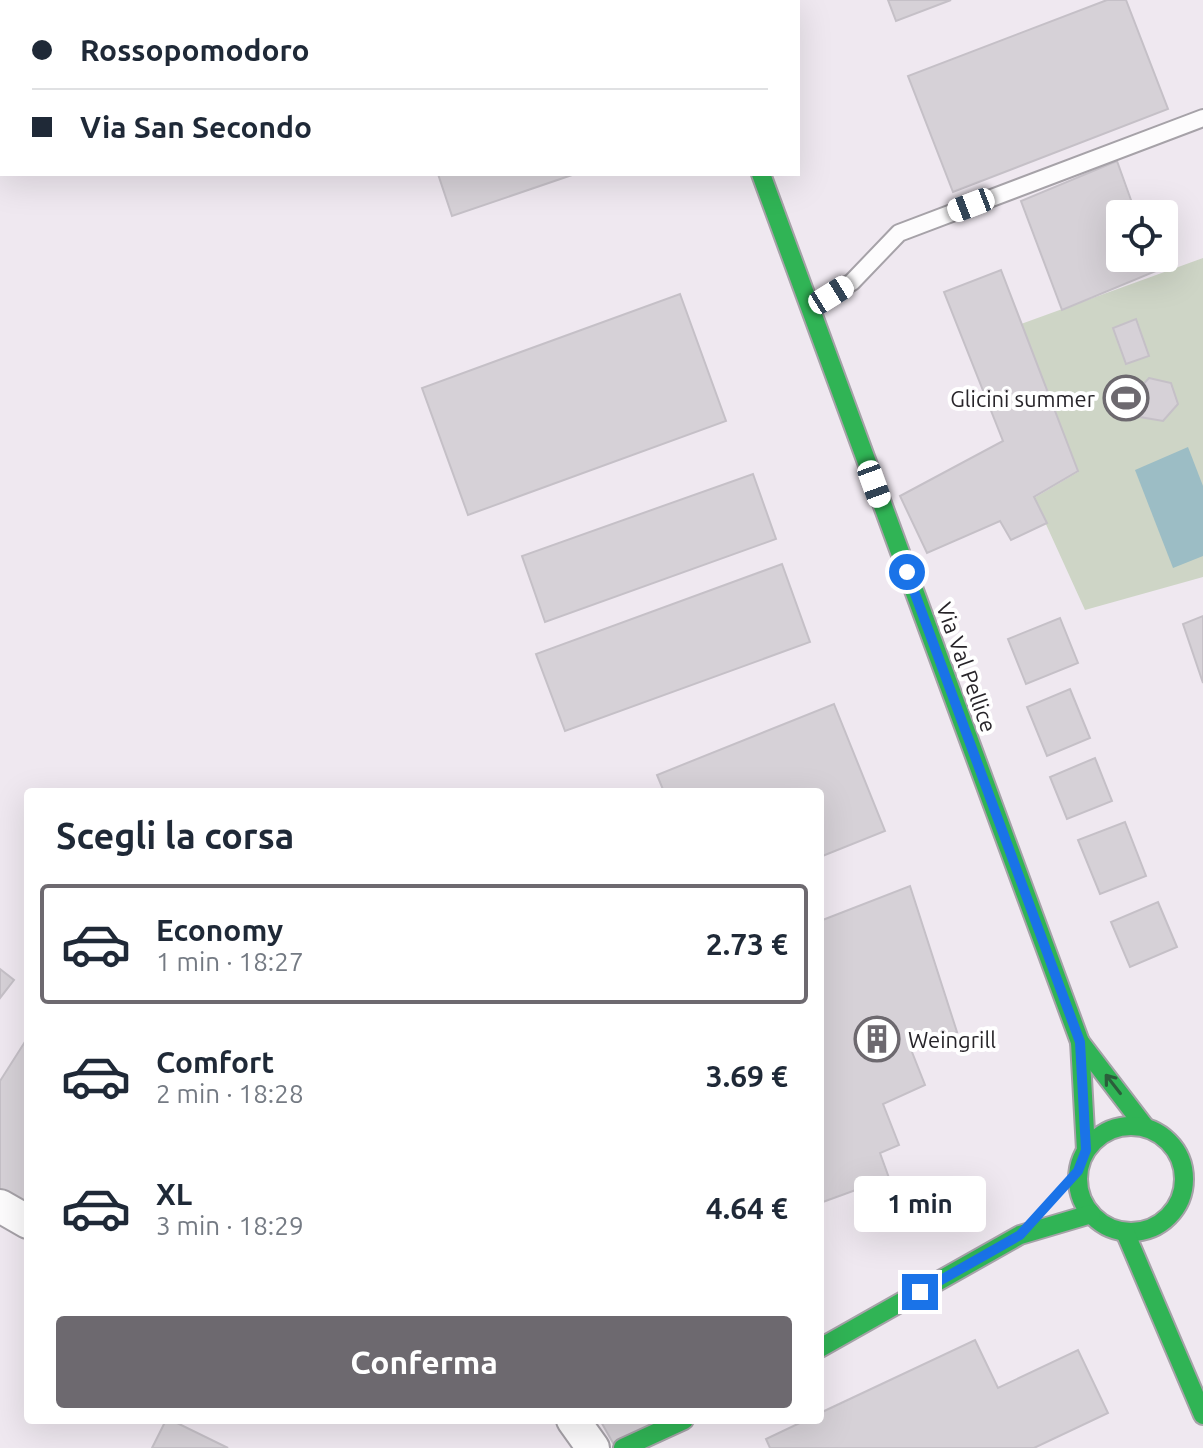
<!DOCTYPE html>
<html lang="it">
<head>
<meta charset="utf-8">
<style>
	body { margin:0; font-family:Ubuntu,sans-serif; background:#f6f6f7; color:#1f2937; height:100vh; display:flex; flex-direction:column; font-size:30px; white-space:nowrap }
	* { box-sizing:border-box; margin:0 }
	p { font-size:26px; color:#747a83 }
	.icon { flex:none; width:44px; height:44px; fill:none; stroke:currentColor; stroke-width:2; stroke-linecap:round; stroke-linejoin:round }
	.map { position:relative; flex:1; overflow:hidden }
	.side { position:absolute; left:24px; top:788px; width:800px; height:636px; display:flex; flex-direction:column; background:#fff; border-radius:8px; box-shadow:0 8px 32px #0002 }
	.side>* { flex:none }
	.top-card { position:absolute; left:0px; top:0px; width:800px; height:176px; box-shadow:0 8px 32px #0002; display:grid; align-content:center; height:176px; padding:0 32px; background:#fff }
	.fabs { position:absolute; left:1106px; top:200px; display:grid; gap:16px }
	.fabs a { display:grid; place-items:center; width:72px; height:72px; border-radius:8px; background:#fff; box-shadow:0 8px 32px #0002; font-size:40px }
	.end { position:absolute; width:36px; height:36px; margin:-18px; border:10px solid #1a73e8; background:#fff; box-shadow:0 0 0 4px #fff }
	.from { border-radius:50% }
	.bubble { position:absolute; height:56px; border-radius:8px; background:#fff; box-shadow:0 8px 32px #0002; font-size:26px; font-weight:600; line-height:56px; text-align:center }
	.car { position:absolute; width:24px; height:48px; margin:-24px -12px; border-radius:10px; box-shadow:0 0 6px 2px #0007; background:linear-gradient(#fff 24%,#345 0 40%,#fff 0 76%,#345 0 86%,#fff 0) }
	.top-card b { display:flex; align-items:center; gap:28px; height:76px; font-size:30px }
	.top-card b+b { border-top:2px solid #e0e1e3 }
	.top-card i { width:20px; height:20px; background:#1f2937 }
	ul { padding:0; list-style:none }
	li { display:flex; align-items:center; gap:24px; height:120px; margin:0 16px 12px; padding:0 16px; border:4px solid transparent; border-radius:8px }
	li div { flex:1 }
	li b { display:block; font-size:30px }
	li em { font-style:normal; font-weight:600 }
	li.current { border-color:#6d696f }
	li>.icon { width:72px; height:72px; stroke-width:1.5 }
	h2 { padding:0 32px; font-size:36px; line-height:96px }
	.button { display:flex; gap:16px; margin-top:auto; padding:16px 32px }
	.button a { flex:1; height:92px; border-radius:8px; background:#6d696f; color:#fff; font-size:32px; font-weight:600; line-height:92px; text-align:center }
	.map>svg:first-child { display:block }
	.green { fill:#ced5c6 }
	.water { fill:#9cbdc5 }
	.building { fill:#d6d1d7; stroke:#c5c0c7; stroke-width:2 }
	.lines { fill:none; stroke-linecap:round; stroke-linejoin:round }
	.lane-casing { stroke:#a6a2a8; stroke-width:20 }
	.street-casing { stroke:#a6a2a8; stroke-width:36 }
	.fast-casing { stroke:#a6a2a8; stroke-width:22 }
	.lane { stroke:#fdfcfd; stroke-width:16 }
	.street { stroke:#fdfcfd; stroke-width:32 }
	.fast { stroke:#30b455; stroke-width:18 }
	.oneway { stroke:#2b5e3b }
	.route { stroke:#1a73e8; stroke-width:10 }
	.labels { text-anchor:middle; dominant-baseline:central; stroke-width:8; stroke-linejoin:round; paint-order:stroke }
	.poi-label { font-size:22px; fill:#272429; stroke:#fff; text-anchor:end }
	.street-label { font-size:22px; fill:#272429; stroke:#fff }
</style>
</head>
<body>
<div class="map">
<svg width="1203" height="1448" viewBox="0 0 1203 1448">
	<rect width="100%" height="100%" fill="#efe8f0"/>
	<path class="green" d="M 1203,258 L 1203,577 L 1085,610 L 1034,498 L 1078,472 L 1021,324 Z"/>
	<path class="water" d="M 1188,447 L 1203,486 L 1203,556 L 1173,568 L 1135,470 Z"/>
	<g class="building">
		<path d="M 371,0 L 578,0 L 579,2 L 372,2 Z"/>
		<path d="M 888,0 L 951,0 L 896,21 Z"/>
		<path d="M 1107,0 L 1126,0 L 1168,109 L 953,192 L 908,76 Z"/>
		<path d="M 1117,161 L 1136,214 L 1120,214 L 1120,258 L 1151,258 L 1156,271 L 1062,310 L 1021,201 Z"/>
		<path d="M 438,174 L 575,174 L 452,216 Z"/>
		<path d="M 1001,270 L 1078,471 L 1034,497 L 1047,523 L 1011,540 L 1000,521 L 927,553 L 900,496 L 1003,441 L 944,292 Z"/>
		<path d="M 680,294 L 726,421 L 468,515 L 422,388 Z"/>
		<path d="M 1136,319 L 1149,356 L 1126,364 L 1113,328 Z"/>
		<path d="M 1149,378 L 1171,383 L 1178,404 L 1163,421 L 1140,417 L 1133,395 Z"/>
		<path d="M 753,474 L 776,539 L 545,622 L 522,556 Z"/>
		<path d="M 782,564 L 810,642 L 565,731 L 536,654 Z"/>
		<path d="M 1203,616 L 1203,683 L 1183,624 Z"/>
		<path d="M 1060,618 L 1078,663 L 1026,684 L 1008,639 Z"/>
		<path d="M 1070,689 L 1090,738 L 1047,756 L 1027,707 Z"/>
		<path d="M 834,704 L 885,831 L 820,857 L 820,792 L 664,792 L 657,775 Z"/>
		<path d="M 1095,758 L 1112,801 L 1067,819 L 1050,777 Z"/>
		<path d="M 1125,822 L 1146,876 L 1100,894 L 1078,840 Z"/>
		<path d="M 910,886 L 957,1032 L 910,1047 L 925,1085 L 883,1104 L 899,1145 L 880,1153 L 889,1178 L 820,1203 L 820,921 Z"/>
		<path d="M 1158,902 L 1177,947 L 1130,967 L 1111,922 Z"/>
		<path d="M 0,969 L 14,980 L 0,998 Z"/>
		<path d="M 28,1037 L 26,1164 L 28,1211 L 0,1196 L 0,1081 Z"/>
		<path d="M 975,1340 L 998,1388 L 1078,1350 L 1108,1413 L 1034,1448 L 770,1448 L 766,1439 L 806,1420 L 820,1420 L 820,1413 Z"/>
		<path d="M 166,1420 L 171,1420 L 228,1448 L 152,1448 Z"/>
		<path d="M 600,1420 L 663,1420 L 613,1443 Z"/>
	</g>
	<g class="lines">
		<g class="lane-casing">
			<path id="lane" d="M 813,306 L 852,282 L 899,233 L 1203,118"/>
		</g>
		<g class="street-casing">
			<g id="street">
				<path d="M 0,1206 L 28,1222"/>
				<path d="M 573,1420 L 593,1448"/>
			</g>
		</g>
		<g class="fast-casing">
			<g id="fast">
				<path d="M 700,0 L 701,2"/>
				<path d="M 761,174 L 1080,1042 L 1086,1150"/>
				<path d="M 1080,1042 L 1145,1127"/>
				<circle cx="1131" cy="1179" r="53"/>
				<path d="M 1125,1232 L 1203,1415"/>
				<path d="M 820,1348 L 1020,1235 L 1091,1214"/>
				<path d="M 623,1448 L 684,1420"/>
			</g>
		</g>
		<use href="#lane" class="lane"/>
		<use href="#street" class="street"/>
		<use href="#fast" class="fast"/>
	</g>
	<defs><path id="oneway-shaft" d="M-6 0H5M1.5-3L5.5 0L1.5 3" fill="none" stroke-width="1.6" stroke-linecap="round" stroke-linejoin="round" transform="scale(2)"/></defs>
	<use class="oneway" href="#oneway-shaft" transform="translate(1113 1084) rotate(-128)"/>
	<g class="lines">
		<path class="route" d="M 907,572 L 1080,1042 L 1086,1150 L 1078,1171 L 1020,1235 L 920,1292"/>
	</g>
	<defs>
		<g id="stadium-ring" transform="scale(2.3)"><circle r="9.5" fill="#fff" stroke="#6d696f" stroke-width="1.5"/><path d="M0-5a6.5 5 0 1 0 0 10a6.5 5 0 1 0 0-10ZM-3.5-1.8h7v3.6h-7Z" fill="#6d696f"/></g>
		<g id="building-ring" transform="scale(2.3)"><circle r="9.5" fill="#fff" stroke="#6d696f" stroke-width="1.5"/><path d="M-4-6H4V6H1V3H-1V6H-4ZM-2.5-4.3h1.7v1.8h-1.7ZM.8-4.3h1.7v1.8H.8ZM-2.5-1h1.7V.8h-1.7ZM.8-1h1.7V.8H.8Z" fill="#6d696f"/></g>
	</defs>
	<g fill-rule="evenodd">
		<use href="#stadium-ring" x="1126" y="398"/>
		<use href="#building-ring" x="877" y="1039"/>
	</g>
	<g class="labels">
		<g class="poi-label">
			<text x="1095" y="398">Glicini summer</text>
			<text x="908" y="1039" text-anchor="start">Weingrill</text>
		</g>
		<g class="street-label">
			<text transform="translate(967 667) rotate(70)">Via Val Pellice</text>
		</g>
	</g>
</svg>
<div class="fabs">
<a><svg class="icon" aria-label="locate" viewBox="0 0 24 24"><circle cx="12" cy="12" r="6"/><path d="M12 2v4M12 18v4M2 12h4M18 12h4"/></svg></a>
</div>
<i class="end from" style="left:907px;top:572px"></i>
<i class="end" style="left:920px;top:1292px"></i>
<div class="bubble" style="left:854px;top:1176px;width:132px">1 min</div>
<i class="car" style="left:971px;top:205px;rotate:249deg"></i>
<i class="car" style="left:831px;top:295px;rotate:58deg"></i>
<i class="car" style="left:874px;top:484px;rotate:160deg"></i>
<div class="top-card">
<b><i class="from"></i>Rossopomodoro</b>
<b><i></i>Via San Secondo</b>
</div>
<section class="side">
<h2>Scegli la corsa</h2>
<ul>
<li class="current"><svg class="icon" aria-label="car" viewBox="0 0 24 24"><path d="M5 17H2v-5l4-1 3-4h7l3 4 3 1v5h-3M9 17h6M6 11h13"/><circle cx="7" cy="17" r="2"/><circle cx="17" cy="17" r="2"/></svg><div><b>Economy</b><p>1 min · 18:27</p></div><em>2.73 €</em></li>
<li><svg class="icon" aria-label="car" viewBox="0 0 24 24"><path d="M5 17H2v-5l4-1 3-4h7l3 4 3 1v5h-3M9 17h6M6 11h13"/><circle cx="7" cy="17" r="2"/><circle cx="17" cy="17" r="2"/></svg><div><b>Comfort</b><p>2 min · 18:28</p></div><em>3.69 €</em></li>
<li><svg class="icon" aria-label="car" viewBox="0 0 24 24"><path d="M5 17H2v-5l4-1 3-4h7l3 4 3 1v5h-3M9 17h6M6 11h13"/><circle cx="7" cy="17" r="2"/><circle cx="17" cy="17" r="2"/></svg><div><b>XL</b><p>3 min · 18:29</p></div><em>4.64 €</em></li>
</ul>
<div class="button"><a>Conferma</a></div>
</section>
</div>
</body>
</html>
